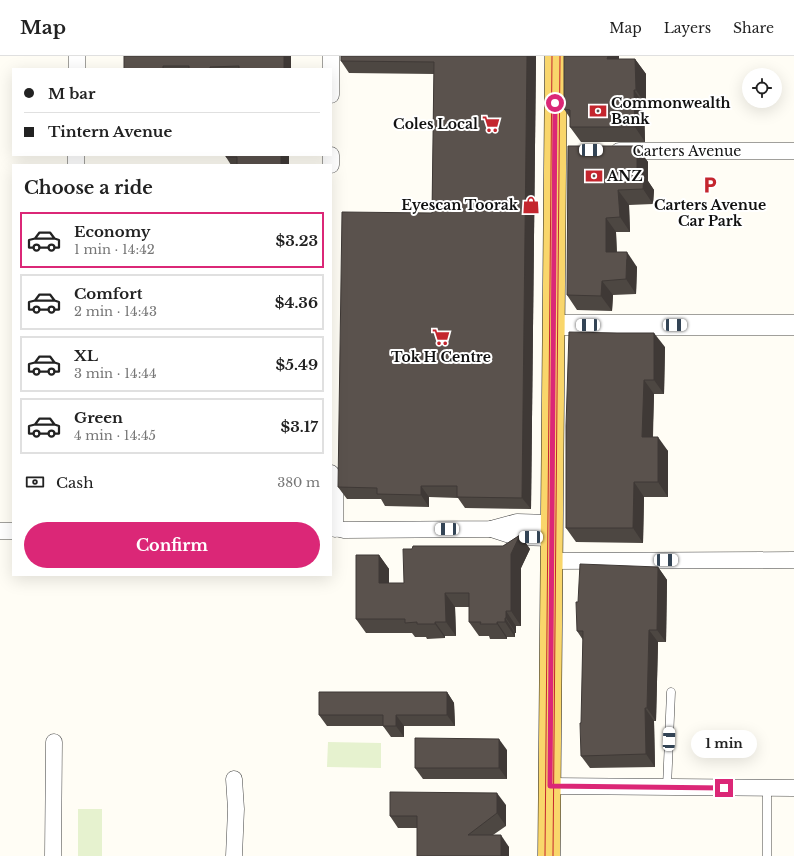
<!DOCTYPE html>
<html lang="en">
<head>
<meta charset="utf-8">
<style>
	body { margin:0; font-family:"Libre Baskerville",serif; background:#f2f2f2; color:#222; height:100vh; display:flex; flex-direction:column; font-size:15px; white-space:nowrap }
	* { box-sizing:border-box; margin:0 }
	p { font-size:13px; color:#767676 }
	.icon { flex:none; width:22px; height:22px; fill:none; stroke:currentColor; stroke-width:2; stroke-linecap:round; stroke-linejoin:round }
	.map { position:relative; flex:1; overflow:hidden }
	.panel { position:absolute; left:12px; top:108px; width:320px; height:412px; display:flex; flex-direction:column; background:#fff; border-radius:0px; box-shadow:0 4px 16px #0002 }
	.panel>* { flex:none }
	.banner { position:absolute; left:12px; top:12px; width:320px; height:88px; border-radius:0px; box-shadow:0 4px 16px #0002; display:grid; align-content:center; height:88px; padding:0 12px; background:#fff }
	.fabs { position:absolute; left:742px; top:12px; display:grid; gap:8px }
	.fabs a { display:grid; place-items:center; width:40px; height:40px; border-radius:50%; background:#fff; box-shadow:0 4px 16px #0002; font-size:20px }
	.end { position:absolute; width:18px; height:18px; margin:-9px; border:5px solid #db2777; background:#fff; box-shadow:0 0 0 2px #fff }
	.from { border-radius:50% }
	.bubble { position:absolute; height:28px; border-radius:14px; background:#fff; box-shadow:0 4px 16px #0002; font-size:13px; font-weight:700; line-height:28px; text-align:center }
	.car { position:absolute; width:12px; height:24px; margin:-12px -6px; border-radius:5px; box-shadow:0 0 3px 1px #0007; background:linear-gradient(#fff 24%,#345 0 40%,#fff 0 76%,#345 0 86%,#fff 0) }
	.banner b { display:flex; align-items:center; gap:14px; height:38px; font-size:15px }
	.banner b+b { border-top:1px solid #e0e0e0 }
	.banner i { width:10px; height:10px; background:#222 }
	ul { padding:0; list-style:none }
	li { display:flex; align-items:center; gap:12px; height:56px; margin:0 8px 6px; padding:0 4px; border:2px solid #e0e0e0; border-radius:0px }
	li div { flex:1 }
	li b { display:block; font-size:15px }
	li em { font-style:normal; font-weight:700 }
	li.selected { border-color:#db2777 }
	li>.icon { width:36px; height:36px; stroke-width:1.5 }
	h2 { padding:0 12px; font-size:18px; line-height:48px }
	.pay { display:flex; align-items:center; gap:10px; height:44px; padding:0 12px; font-size:15px }
	.pay p { margin-inline-start:auto }
	.button { display:flex; gap:8px; margin-top:auto; padding:8px 12px }
	.button a { flex:1; height:46px; border-radius:24px; background:#db2777; color:#fff; font-size:16px; font-weight:700; line-height:46px; text-align:center }
	header { display:flex; align-items:center; gap:24px; box-sizing:border-box; height:56px; padding:0 20px; background:#fff; border-bottom:1px solid #e0e0e0 }
	header strong { font-size:19px }
	nav { display:flex; gap:22px; margin-inline-start:auto; font-size:14px }
	.map>svg:first-child { display:block }
	.pitch { fill:#e6f2cf }
	.lines { fill:none; stroke-linecap:round; stroke-linejoin:round }
	.service-casing { stroke:#444; stroke-width:9 }
	.minor-casing { stroke:#444; stroke-width:17 }
	.tertiary-casing { stroke:#444; stroke-width:21 }
	.primary-casing { stroke:#222; stroke-width:23 }
	.service { stroke:#fff; stroke-width:8 }
	.minor { stroke:#fff; stroke-width:16 }
	.tertiary { stroke:#fff; stroke-width:20 }
	.primary { stroke:#f9d66b; stroke-width:22 }
	.tram { stroke:#c4262e; stroke-width:1 }
	.wall { fill:#4d4742 }
	.shaded-wall { fill:#3f3936 }
	.building { fill:#5a524d; stroke:#3f3936 }
	.route { stroke:#db2777; stroke-width:5 }
	.labels { text-anchor:middle; dominant-baseline:central; stroke-width:4; stroke-linejoin:round; paint-order:stroke }
	.poi-label { font-size:14px; font-weight:bold; fill:#111; stroke:#fff; text-anchor:start }
	.street-label { font-size:14px; fill:#111; stroke:#fff }
</style>
</head>
<body>
<header>
<strong>Map</strong>
<nav><a>Map</a><a>Layers</a><a>Share</a></nav>
</header>
<div class="map">
<svg width="794" height="800" viewBox="0 0 794 800">
	<rect width="100%" height="100%" fill="#fffdf5"/>
	<g class="pitch">
		<path d="M 328,686 L 381,687 L 381,712 L 327,711 Z"/>
		<rect x="78" y="753" width="24" height="47"/>
	</g>
	<g class="lines">
		<g class="service-casing">
			<g id="service">
				<path d="M 667,731 L 671,636"/>
				<path d="M 767,800 L 767,732"/>
			</g>
		</g>
		<g class="minor-casing">
			<g id="minor">
				<path d="M 77,13 L 77,0"/>
				<path d="M 331,39 L 331,0"/>
				<path d="M 619,95 L 794,95"/>
				<path d="M 76,109 L 76,99"/>
				<path d="M 331,109 L 331,99"/>
				<path d="M 331,417 L 335,430 L 335,473"/>
				<path d="M 331,471 L 344,474 L 491,473 L 517,466 L 551,467"/>
				<path d="M 491,473 L 516,481 L 551,482"/>
				<path d="M 0,475 L 13,475"/>
				<path d="M 552,505 L 794,504"/>
				<path d="M 234,723 L 236,753 L 234,800"/>
				<path d="M 550,730 L 794,732"/>
				<path d="M 53,800 L 54,686"/>
			</g>
		</g>
		<g class="tertiary-casing">
			<path id="tertiary" d="M 554,269 L 794,269"/>
		</g>
		<g class="primary-casing">
			<path id="primary" d="M 549,800 L 556,0"/>
		</g>
		<use href="#service" class="service"/>
		<use href="#minor" class="minor"/>
		<use href="#tertiary" class="tertiary"/>
		<use href="#primary" class="primary"/>
		<g class="tram">
			<path d="M 545,800 L 552,0"/>
			<path d="M 553,800 L 560,0"/>
		</g>
	</g>
	<g class="wall">
		<rect x="124" y="0" width="167" height="13"/>
		<path d="M 536,0 L 531,453 L 465,452 L 458,442 L 429,441 L 429,451 L 385,450 L 381,443 L 347,443 L 338,431 L 432,157 L 434,18 L 349,17 L 341,5 Z"/>
		<path d="M 564,0 L 619,0 L 619,3 L 635,3 L 646,18 L 646,49 L 644,49 L 645,86 L 581,86 L 570,71 L 570,62 L 564,53 Z"/>
		<path d="M 636,91 L 648,106 L 648,125 L 654,134 L 653,148 L 629,149 L 630,176 L 616,176 L 617,196 L 637,211 L 636,238 L 613,239 L 612,255 L 577,254 L 567,239 Z"/>
		<path d="M 226,99 L 289,109 L 231,109 L 226,101 Z"/>
		<path d="M 665,291 L 664,338 L 654,338 L 653,381 L 668,395 L 668,441 L 644,441 L 643,487 L 576,486 L 566,472 L 566,370 Z"/>
		<path d="M 520,479 L 530,493 L 521,512 L 521,570 L 516,570 L 516,577 L 515,577 L 515,581 L 507,581 L 507,583 L 490,583 L 489,580 L 479,580 L 469,566 L 469,551 L 455,551 L 456,580 L 445,580 L 445,582 L 427,583 L 426,581 L 415,581 L 412,577 L 366,577 L 356,563 L 379,499 L 389,513 L 389,527 L 404,527 L 503,490 Z"/>
		<path d="M 658,511 L 667,524 L 666,586 L 658,586 L 656,665 L 654,665 L 655,711 L 590,712 L 581,700 L 583,584 L 577,575 L 578,546 Z"/>
		<path d="M 447,636 L 454,647 L 455,670 L 404,670 L 404,681 L 391,681 L 383,670 L 327,670 L 319,659 Z"/>
		<path d="M 507,694 L 507,723 L 423,723 L 415,712 Z"/>
		<path d="M 506,749 L 506,770 L 493,779 L 509,791 L 509,800 L 417,800 L 417,772 L 398,772 L 390,760 Z"/>
	</g>
	<g class="shaded-wall">
		<rect x="284" y="0" width="7" height="13"/>
		<path d="M 527,0 L 536,0 L 531,453 L 522,442 Z"/>
		<path d="M 608,0 L 619,0 L 618,18 L 607,3 Z"/>
		<path d="M 635,3 L 646,18 L 646,49 L 636,34 Z"/>
		<path d="M 634,34 L 644,49 L 645,86 L 635,71 Z"/>
		<path d="M 635,90 L 637,93 L 637,91 L 648,106 L 648,125 L 654,134 L 653,148 L 643,133 L 637,116 Z"/>
		<rect x="281" y="99" width="8" height="10"/>
		<path d="M 618,134 L 629,149 L 630,176 L 620,161 Z"/>
		<path d="M 606,162 L 616,176 L 617,210 L 606,196 Z"/>
		<path d="M 627,196 L 637,211 L 636,238 L 626,223 Z"/>
		<path d="M 602,225 L 613,239 L 612,255 L 601,240 Z"/>
		<path d="M 654,277 L 665,291 L 664,338 L 654,324 Z"/>
		<path d="M 644,324 L 654,338 L 652,395 L 642,381 Z"/>
		<path d="M 658,381 L 668,395 L 668,441 L 658,426 Z"/>
		<path d="M 634,426 L 644,441 L 643,487 L 633,472 Z"/>
		<path d="M 421,430 L 429,441 L 429,451 L 421,439 Z"/>
		<path d="M 520,479 L 530,493 L 521,512 L 521,570 L 511,555 L 511,498 Z"/>
		<path d="M 379,499 L 389,513 L 389,542 L 379,527 Z"/>
		<path d="M 658,511 L 667,524 L 666,586 L 657,574 Z"/>
		<path d="M 445,537 L 455,551 L 456,580 L 446,566 Z"/>
		<path d="M 506,555 L 516,570 L 516,577 L 506,562 Z"/>
		<path d="M 505,562 L 515,577 L 515,581 L 505,566 Z"/>
		<path d="M 435,566 L 445,580 L 445,582 L 435,568 Z"/>
		<path d="M 497,566 L 507,581 L 507,583 L 497,568 Z"/>
		<path d="M 649,574 L 658,586 L 656,665 L 647,652 Z"/>
		<path d="M 447,636 L 454,647 L 455,670 L 447,659 Z"/>
		<path d="M 645,652 L 654,665 L 655,711 L 646,698 Z"/>
		<path d="M 396,659 L 404,670 L 404,681 L 396,670 Z"/>
		<path d="M 499,683 L 507,694 L 507,723 L 499,712 Z"/>
		<path d="M 497,737 L 506,749 L 506,770 L 497,757 Z"/>
		<path d="M 501,779 L 509,791 L 509,800 L 501,800 Z"/>
	</g>
	<g class="building">
		<path d="M 124,0 L 284,0 L 284,13 L 239,13 L 239,10 L 210,11 L 210,13 L 189,13 L 189,10 L 163,10 L 163,13 L 124,13 Z"/>
		<path d="M 341,0 L 527,0 L 522,442 L 457,441 L 457,430 L 421,430 L 421,439 L 377,438 L 377,432 L 338,431 L 342,156 L 432,157 L 434,6 L 341,5 Z"/>
		<path d="M 564,0 L 608,0 L 607,3 L 635,3 L 636,34 L 634,34 L 635,71 L 570,71 L 570,54 L 564,53 Z"/>
		<path d="M 568,90 L 635,90 L 635,91 L 637,91 L 637,116 L 644,119 L 643,133 L 618,134 L 620,161 L 606,162 L 606,196 L 627,196 L 626,223 L 602,225 L 601,240 L 567,239 Z"/>
		<path d="M 226,99 L 281,99 L 281,109 L 237,109 L 237,101 L 226,101 Z"/>
		<path d="M 569,276 L 617,277 L 654,277 L 654,324 L 644,324 L 642,381 L 658,381 L 658,426 L 634,426 L 633,472 L 566,472 L 566,370 Z"/>
		<path d="M 520,479 L 511,498 L 511,555 L 506,555 L 506,562 L 505,562 L 505,566 L 497,566 L 497,568 L 480,568 L 481,566 L 469,566 L 469,537 L 445,537 L 446,566 L 435,566 L 435,568 L 417,568 L 417,566 L 405,567 L 405,563 L 356,563 L 356,499 L 379,499 L 379,527 L 404,527 L 403,493 L 412,493 L 413,490 L 503,490 Z"/>
		<path d="M 580,508 L 658,511 L 657,574 L 649,574 L 647,652 L 645,652 L 646,698 L 581,700 L 580,667 L 581,667 L 583,575 L 577,575 L 576,546 L 578,546 Z"/>
		<path d="M 319,636 L 447,636 L 447,659 L 396,659 L 396,670 L 383,670 L 383,659 L 319,659 Z"/>
		<path d="M 415,682 L 499,683 L 499,712 L 415,712 Z"/>
		<path d="M 390,736 L 497,737 L 497,757 L 468,779 L 501,779 L 501,800 L 417,800 L 417,760 L 390,760 Z"/>
	</g>
	<g class="lines">
		<path class="route" d="M 555,47 L 550,730 L 724,732"/>
	</g>
	<defs>
		<g id="bank-bare" transform="scale(1.38)"><path d="M-6-4H6V4H-6ZM0-2.3a2.3 2.3 0 1 0 0 4.6a2.3 2.3 0 1 0 0-4.6Z" fill="#c4262e" stroke="#fff" stroke-width="2.5" paint-order="stroke"/></g>
		<g id="supermarket-bare" transform="scale(1.38)"><path d="M-6-5.5h2.5l.6 2H6L4.5 2H-2.5L-4.4-4H-6ZM-1.5 3.2a1.3 1.3 0 1 0 .1 0ZM3 3.2a1.3 1.3 0 1 0 .1 0Z" fill="#c4262e" stroke="#fff" stroke-width="2.5" paint-order="stroke"/></g>
		<g id="parking-bare" transform="scale(1.38)"><path d="M-3.5-5.5H1a3.5 3.5 0 0 1 0 7H-1V5.5H-3.5ZM-1-3.4V-.6H.8a1.4 1.4 0 0 0 0-2.8Z" fill="#c4262e" stroke="#fff" stroke-width="2.5" paint-order="stroke"/></g>
		<g id="shop-bare" transform="scale(1.38)"><path d="M-5-2.5h2.3a2.7 3.5 0 0 1 5.4 0H5L5.5 6h-11ZM-1.5-2.5h3a1.5 2.3 0 0 0-3 0Z" fill="#c4262e" stroke="#fff" stroke-width="2.5" paint-order="stroke"/></g>
	</defs>
	<g fill-rule="evenodd">
		<use href="#bank-bare" x="598" y="55"/>
		<use href="#supermarket-bare" x="491" y="68"/>
		<use href="#bank-bare" x="594" y="120"/>
		<use href="#parking-bare" x="710" y="129"/>
		<use href="#shop-bare" x="531" y="149"/>
		<use href="#supermarket-bare" x="441" y="281"/>
	</g>
	<g class="labels">
		<g class="poi-label">
			<text x="611" y="47">Commonwealth<tspan x="611" dy="16">Bank</tspan></text>
			<text x="478" y="68" text-anchor="end">Coles Local</text>
			<text x="607" y="120">ANZ</text>
			<text x="518" y="149" text-anchor="end">Eyescan Toorak</text>
			<text x="710" y="149" text-anchor="middle">Carters Avenue<tspan x="710" dy="16">Car Park</tspan></text>
			<text x="441" y="301" text-anchor="middle">Tok H Centre</text>
		</g>
		<g class="street-label">
			<text x="687" y="95">Carters Avenue</text>
		</g>
	</g>
</svg>
<div class="fabs">
<a><svg class="icon" aria-label="locate" viewBox="0 0 24 24"><circle cx="12" cy="12" r="6"/><path d="M12 2v4M12 18v4M2 12h4M18 12h4"/></svg></a>
</div>
<i class="end from" style="left:555px;top:47px"></i>
<i class="end" style="left:724px;top:732px"></i>
<div class="bubble" style="left:691px;top:674px;width:66px">1 min</div>
<i class="car" style="left:591px;top:94px;rotate:90deg"></i>
<i class="car" style="left:588px;top:269px;rotate:270deg"></i>
<i class="car" style="left:675px;top:269px;rotate:90deg"></i>
<i class="car" style="left:447px;top:473px;rotate:270deg"></i>
<i class="car" style="left:531px;top:481px;rotate:271deg"></i>
<i class="car" style="left:666px;top:504px;rotate:90deg"></i>
<i class="car" style="left:669px;top:683px;rotate:2deg"></i>
<div class="banner">
<b><i class="from"></i>M bar</b>
<b><i></i>Tintern Avenue</b>
</div>
<section class="panel">
<h2>Choose a ride</h2>
<ul>
<li class="selected"><svg class="icon" aria-label="car" viewBox="0 0 24 24"><path d="M5 17H2v-5l4-1 3-4h7l3 4 3 1v5h-3M9 17h6M6 11h13"/><circle cx="7" cy="17" r="2"/><circle cx="17" cy="17" r="2"/></svg><div><b>Economy</b><p>1 min · 14:42</p></div><em>$3.23</em></li>
<li><svg class="icon" aria-label="car" viewBox="0 0 24 24"><path d="M5 17H2v-5l4-1 3-4h7l3 4 3 1v5h-3M9 17h6M6 11h13"/><circle cx="7" cy="17" r="2"/><circle cx="17" cy="17" r="2"/></svg><div><b>Comfort</b><p>2 min · 14:43</p></div><em>$4.36</em></li>
<li><svg class="icon" aria-label="car" viewBox="0 0 24 24"><path d="M5 17H2v-5l4-1 3-4h7l3 4 3 1v5h-3M9 17h6M6 11h13"/><circle cx="7" cy="17" r="2"/><circle cx="17" cy="17" r="2"/></svg><div><b>XL</b><p>3 min · 14:44</p></div><em>$5.49</em></li>
<li><svg class="icon" aria-label="car" viewBox="0 0 24 24"><path d="M5 17H2v-5l4-1 3-4h7l3 4 3 1v5h-3M9 17h6M6 11h13"/><circle cx="7" cy="17" r="2"/><circle cx="17" cy="17" r="2"/></svg><div><b>Green</b><p>4 min · 14:45</p></div><em>$3.17</em></li>
</ul>
<div class="pay"><svg class="icon" aria-label="cash" viewBox="0 0 24 24"><path d="M3 7h18v10H3z"/><circle cx="12" cy="12" r="2"/></svg>Cash<p>380 m</p></div>
<div class="button"><a>Confirm</a></div>
</section>
</div>
</body>
</html>
